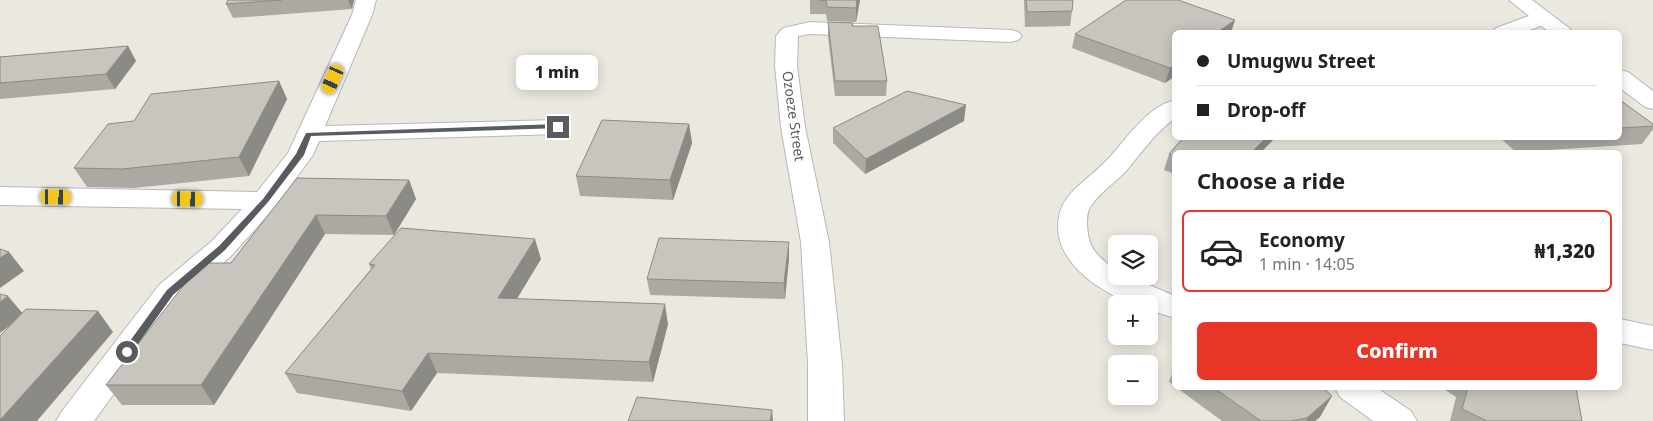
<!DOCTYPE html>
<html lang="en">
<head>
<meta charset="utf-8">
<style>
	body { margin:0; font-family:"Noto Sans",sans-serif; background:#f6f6f6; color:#222; height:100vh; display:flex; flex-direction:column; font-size:19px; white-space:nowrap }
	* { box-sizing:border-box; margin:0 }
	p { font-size:16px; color:#767676 }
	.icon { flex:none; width:28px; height:28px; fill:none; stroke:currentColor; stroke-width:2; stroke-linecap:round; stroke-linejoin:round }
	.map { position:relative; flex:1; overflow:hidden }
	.drawer { position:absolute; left:1172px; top:150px; width:450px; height:240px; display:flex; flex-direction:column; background:#fff; border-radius:8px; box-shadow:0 2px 12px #0003 }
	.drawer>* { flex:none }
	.banner { position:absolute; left:1172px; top:30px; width:450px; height:110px; border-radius:8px; box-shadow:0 2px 12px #0003; display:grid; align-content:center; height:110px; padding:0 25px; background:#fff }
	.controls { position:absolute; left:1108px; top:235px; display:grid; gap:10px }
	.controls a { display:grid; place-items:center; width:50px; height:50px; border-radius:8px; background:#fff; box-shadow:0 2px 12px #0003; font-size:25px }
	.end { position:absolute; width:22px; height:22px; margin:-11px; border:6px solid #585c60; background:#fff; box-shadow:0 0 0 2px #fff }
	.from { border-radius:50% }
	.bubble { position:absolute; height:35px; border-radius:8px; background:#fff; box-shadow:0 2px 12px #0003; font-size:16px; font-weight:800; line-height:35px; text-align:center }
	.car { position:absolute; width:15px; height:30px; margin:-15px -8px; border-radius:6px; box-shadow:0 0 4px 1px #0007; background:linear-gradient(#f5c518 24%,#345 0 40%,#f5c518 0 76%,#345 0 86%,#f5c518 0) }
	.banner b { display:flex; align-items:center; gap:18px; height:48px; font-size:19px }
	.banner b+b { border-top:1px solid #e0e0e0 }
	.banner i { width:12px; height:12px; background:#222 }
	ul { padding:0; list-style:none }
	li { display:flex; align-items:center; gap:15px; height:82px; margin:0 10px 8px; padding:0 15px; border:2px solid transparent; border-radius:8px }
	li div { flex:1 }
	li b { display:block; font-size:19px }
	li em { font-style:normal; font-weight:800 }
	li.selected { border-color:#e83528 }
	li>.icon { width:45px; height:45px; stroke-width:1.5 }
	h2 { padding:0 25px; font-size:22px; line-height:60px }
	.action { display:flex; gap:10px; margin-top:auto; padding:10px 25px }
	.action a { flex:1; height:58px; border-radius:8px; background:#e83528; color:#fff; font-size:20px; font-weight:800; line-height:58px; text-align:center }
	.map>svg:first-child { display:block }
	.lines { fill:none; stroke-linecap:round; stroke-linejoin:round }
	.minor-casing { stroke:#b5b8bc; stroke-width:2 }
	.tertiary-casing { stroke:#b5b8bc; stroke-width:2 }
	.minor { fill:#fff; fill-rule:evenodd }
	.tertiary { fill:#fff; fill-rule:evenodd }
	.wall { fill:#aca9a3 }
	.shaded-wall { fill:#8c8a85 }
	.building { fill:#c8c5be; stroke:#8c8a85 }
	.route { fill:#585c60 }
	.labels { text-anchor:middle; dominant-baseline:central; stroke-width:4.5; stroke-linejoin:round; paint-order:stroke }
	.street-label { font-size:14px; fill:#585c60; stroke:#fff }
</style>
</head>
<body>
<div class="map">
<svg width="1653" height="421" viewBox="0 0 1653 421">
	<rect width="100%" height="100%" fill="#ebe9df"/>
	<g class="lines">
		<g class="minor-casing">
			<g id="minor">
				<path d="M 356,0 L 376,0 L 372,15 L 325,126 L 558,120 L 567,122 L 570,127 L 567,132 L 558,134 L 319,141 L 313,155 L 275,207 L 232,255 L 181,301 L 94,421 L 56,421 L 62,411 L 159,285 L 212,241 L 242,209 L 0,205 L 0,187 L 257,192 L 288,153 L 352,15 Z"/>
				<path d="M 1542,11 L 1549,13 L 1552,17 C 1542,32 1508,34 1492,32 L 1496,28 Z"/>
				<path d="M 810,22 L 1011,30 L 1018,32 L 1022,36 L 1018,40 L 1011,42 L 810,34 L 798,36 L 797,66 L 805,127 L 829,242 L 842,364 L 844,421 L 808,421 L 808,364 L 801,242 L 781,127 L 775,66 L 776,36 L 783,28 Z"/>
				<path d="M 1175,100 L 1175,118 C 1155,133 1142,152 1126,171 C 1115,183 1100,192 1091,206 C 1087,211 1087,218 1087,224 C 1088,249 1097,256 1116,270 L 1116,276 L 1128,276 L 1175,296 L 1175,318 L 1149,310 L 1149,304 C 1144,304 1138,305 1134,304 C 1126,302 1116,297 1109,293 C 1080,277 1050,249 1060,212 C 1066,191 1091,177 1105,162 C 1126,141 1144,108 1175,100 Z"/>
				<path d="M 1620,319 L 1653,326 L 1653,350 L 1620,343 Z"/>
				<path d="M 1335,388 L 1377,388 L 1411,411 L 1417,421 L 1373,421 L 1340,397 Z"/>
			</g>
		</g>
		<g class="tertiary-casing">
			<g id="tertiary">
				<path d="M 1509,0 L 1532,0 L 1569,28 L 1573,32 L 1549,32 Z"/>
				<path d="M 1620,70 L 1628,72 L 1653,91 L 1653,109 L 1645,107 L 1620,88 Z"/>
			</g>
		</g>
		<use href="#minor" class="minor"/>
		<use href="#tertiary" class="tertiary"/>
	</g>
	<g class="wall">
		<path d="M 228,0 L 354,0 L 352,9 L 233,18 L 226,4 Z"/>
		<path d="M 810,0 L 860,0 L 856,22 L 827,21 L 826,14 L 810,14 Z"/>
		<path d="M 1024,0 L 1073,0 L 1072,11 L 1070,26 L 1025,27 Z"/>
		<path d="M 1235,20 L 1231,32 L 1175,32 L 1175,76 L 1165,83 L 1072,48 L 1075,34 Z"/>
		<path d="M 828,22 L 853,23 L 853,26 L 887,81 L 886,96 L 835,96 L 828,37 Z"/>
		<path d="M 128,46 L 136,61 L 115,89 L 0,99 L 0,57 Z"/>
		<path d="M 279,81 L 287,99 L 249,176 L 134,188 L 87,187 L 74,168 L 134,121 Z"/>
		<path d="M 1620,100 L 1653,124 L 1653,129 L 1642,144 L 1516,152 L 1500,138 L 1620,138 Z"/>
		<path d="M 964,121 L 865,174 L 833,143 L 833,128 Z"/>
		<path d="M 689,124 L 692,143 L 673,200 L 580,196 L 576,176 Z"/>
		<path d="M 1181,138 L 1275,138 L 1261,152 L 1175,152 L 1175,174 L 1164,170 L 1169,154 L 1181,140 Z"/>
		<path d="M 297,178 L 409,180 L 416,199 L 394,235 L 325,234 L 214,405 L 122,405 L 106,385 L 231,263 Z"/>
		<path d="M 789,258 L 785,299 L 650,295 L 647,279 Z"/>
		<path d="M 541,259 L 517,299 L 668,324 L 653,382 L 437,373 L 411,411 L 297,393 L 285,373 L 371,269 L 369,264 Z"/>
		<path d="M 1175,366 L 1175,386 L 1169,382 Z"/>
		<path d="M 1177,388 L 1323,388 L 1320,417 L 1315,421 L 1222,421 Z"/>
		<path d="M 1442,388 L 1576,388 L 1582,421 L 1450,421 L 1456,397 Z"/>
	</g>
	<g class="shaded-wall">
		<path d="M 348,0 L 354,0 L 352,9 Z"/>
		<path d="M 857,0 L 860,0 L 856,22 L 856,8 Z"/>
		<path d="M 1235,20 L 1231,32 L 1218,32 Z"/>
		<path d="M 128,46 L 136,61 L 115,89 L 106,74 Z"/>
		<path d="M 1175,64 L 1175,76 L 1165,83 L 1170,68 Z"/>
		<path d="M 279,81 L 287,99 L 249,176 L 239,157 Z"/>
		<path d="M 966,105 L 964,121 L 865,174 L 866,159 Z"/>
		<path d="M 689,124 L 692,143 L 673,200 L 670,180 Z"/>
		<path d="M 1266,138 L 1275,138 L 1261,152 L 1252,152 Z"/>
		<path d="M 409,180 L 416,199 L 394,235 L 386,216 Z"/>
		<path d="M 316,215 L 325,234 L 214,405 L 201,385 Z"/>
		<path d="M 535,239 L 541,259 L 505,318 L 498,298 Z"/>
		<path d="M 789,242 L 789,258 L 785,299 L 784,283 Z"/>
		<path d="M 9,252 L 24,271 L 0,288 L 0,258 Z"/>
		<path d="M 8,296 L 24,315 L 0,333 L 0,302 Z"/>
		<path d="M 665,304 L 668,324 L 653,382 L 649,362 Z"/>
		<path d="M 98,311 L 113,332 L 37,421 L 0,421 L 0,420 Z"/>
		<path d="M 428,353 L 437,373 L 411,411 L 402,391 Z"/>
		<path d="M 1332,396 L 1320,417 L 1315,421 L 1306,421 L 1307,418 Z"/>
		<path d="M 772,410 L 773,421 L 770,421 Z"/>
	</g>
	<g class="building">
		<path d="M 228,0 L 282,0 L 226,4 Z"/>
		<path d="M 819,0 L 857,0 L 856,8 L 827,7 L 826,0 Z"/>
		<path d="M 1026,0 L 1073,0 L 1072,11 L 1027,12 Z"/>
		<path d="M 1126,0 L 1178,0 L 1235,20 L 1218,32 L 1175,32 L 1175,64 L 1170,68 L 1075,34 Z"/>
		<path d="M 828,22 L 853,23 L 852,26 L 878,26 L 887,81 L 835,81 Z"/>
		<path d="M 128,46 L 106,74 L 0,83 L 0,57 Z"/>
		<path d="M 279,81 L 239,157 L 122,169 L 74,168 L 108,124 L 134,121 L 151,94 Z"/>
		<path d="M 907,91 L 966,105 L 866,159 L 833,128 Z"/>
		<path d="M 1620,100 L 1653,124 L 1653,126 L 1620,128 Z"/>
		<path d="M 602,120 L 689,124 L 670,180 L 576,176 Z"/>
		<path d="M 1183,138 L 1266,138 L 1252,152 L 1175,152 L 1175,157 L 1169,154 Z"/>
		<path d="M 297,178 L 409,180 L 386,216 L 316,215 L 201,385 L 106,385 L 201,263 L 231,263 Z"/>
		<path d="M 401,228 L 535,239 L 498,298 L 665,304 L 649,362 L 428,353 L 402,391 L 285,373 L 375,265 L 369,264 Z"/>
		<path d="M 659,238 L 789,242 L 784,283 L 647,279 Z"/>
		<path d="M 0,249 L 9,252 L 0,258 Z"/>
		<path d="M 0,294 L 8,296 L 0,302 Z"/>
		<path d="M 26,309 L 98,311 L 0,420 L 0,336 Z"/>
		<path d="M 1214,388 L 1323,388 L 1332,396 L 1307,418 L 1291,421 L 1261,421 Z"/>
		<path d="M 1468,388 L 1576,388 L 1582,421 L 1487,421 L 1462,409 Z"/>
		<path d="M 637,397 L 772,410 L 770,421 L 628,421 Z"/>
	</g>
	<path class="route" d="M 558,124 L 562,127 L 561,128 L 311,136 L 304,155 L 268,202 L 225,250 L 173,295 L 130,355 L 127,356 L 122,352 L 167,290 L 219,246 L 263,199 L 296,154 L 306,133 Z"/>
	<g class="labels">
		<g class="street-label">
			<text transform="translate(794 116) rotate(82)">Ozoeze Street</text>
		</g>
	</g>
</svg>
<div class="controls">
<a><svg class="icon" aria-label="layers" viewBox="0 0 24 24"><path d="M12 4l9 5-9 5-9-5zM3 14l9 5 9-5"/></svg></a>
<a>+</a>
<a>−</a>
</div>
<i class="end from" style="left:127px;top:352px"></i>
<i class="end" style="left:558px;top:127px"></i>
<div class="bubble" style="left:516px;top:55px;width:82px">1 min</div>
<i class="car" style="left:333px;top:79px;rotate:204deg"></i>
<i class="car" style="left:56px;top:197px;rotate:91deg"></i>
<i class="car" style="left:188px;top:199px;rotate:91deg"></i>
<div class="banner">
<b><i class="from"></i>Umugwu Street</b>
<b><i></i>Drop-off</b>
</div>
<section class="drawer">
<h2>Choose a ride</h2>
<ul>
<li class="selected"><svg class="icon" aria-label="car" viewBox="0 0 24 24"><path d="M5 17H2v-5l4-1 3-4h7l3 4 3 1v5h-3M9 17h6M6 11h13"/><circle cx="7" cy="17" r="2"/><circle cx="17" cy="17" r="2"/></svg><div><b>Economy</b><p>1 min · 14:05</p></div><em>₦1,320</em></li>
</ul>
<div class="action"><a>Confirm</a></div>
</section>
</div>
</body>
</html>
